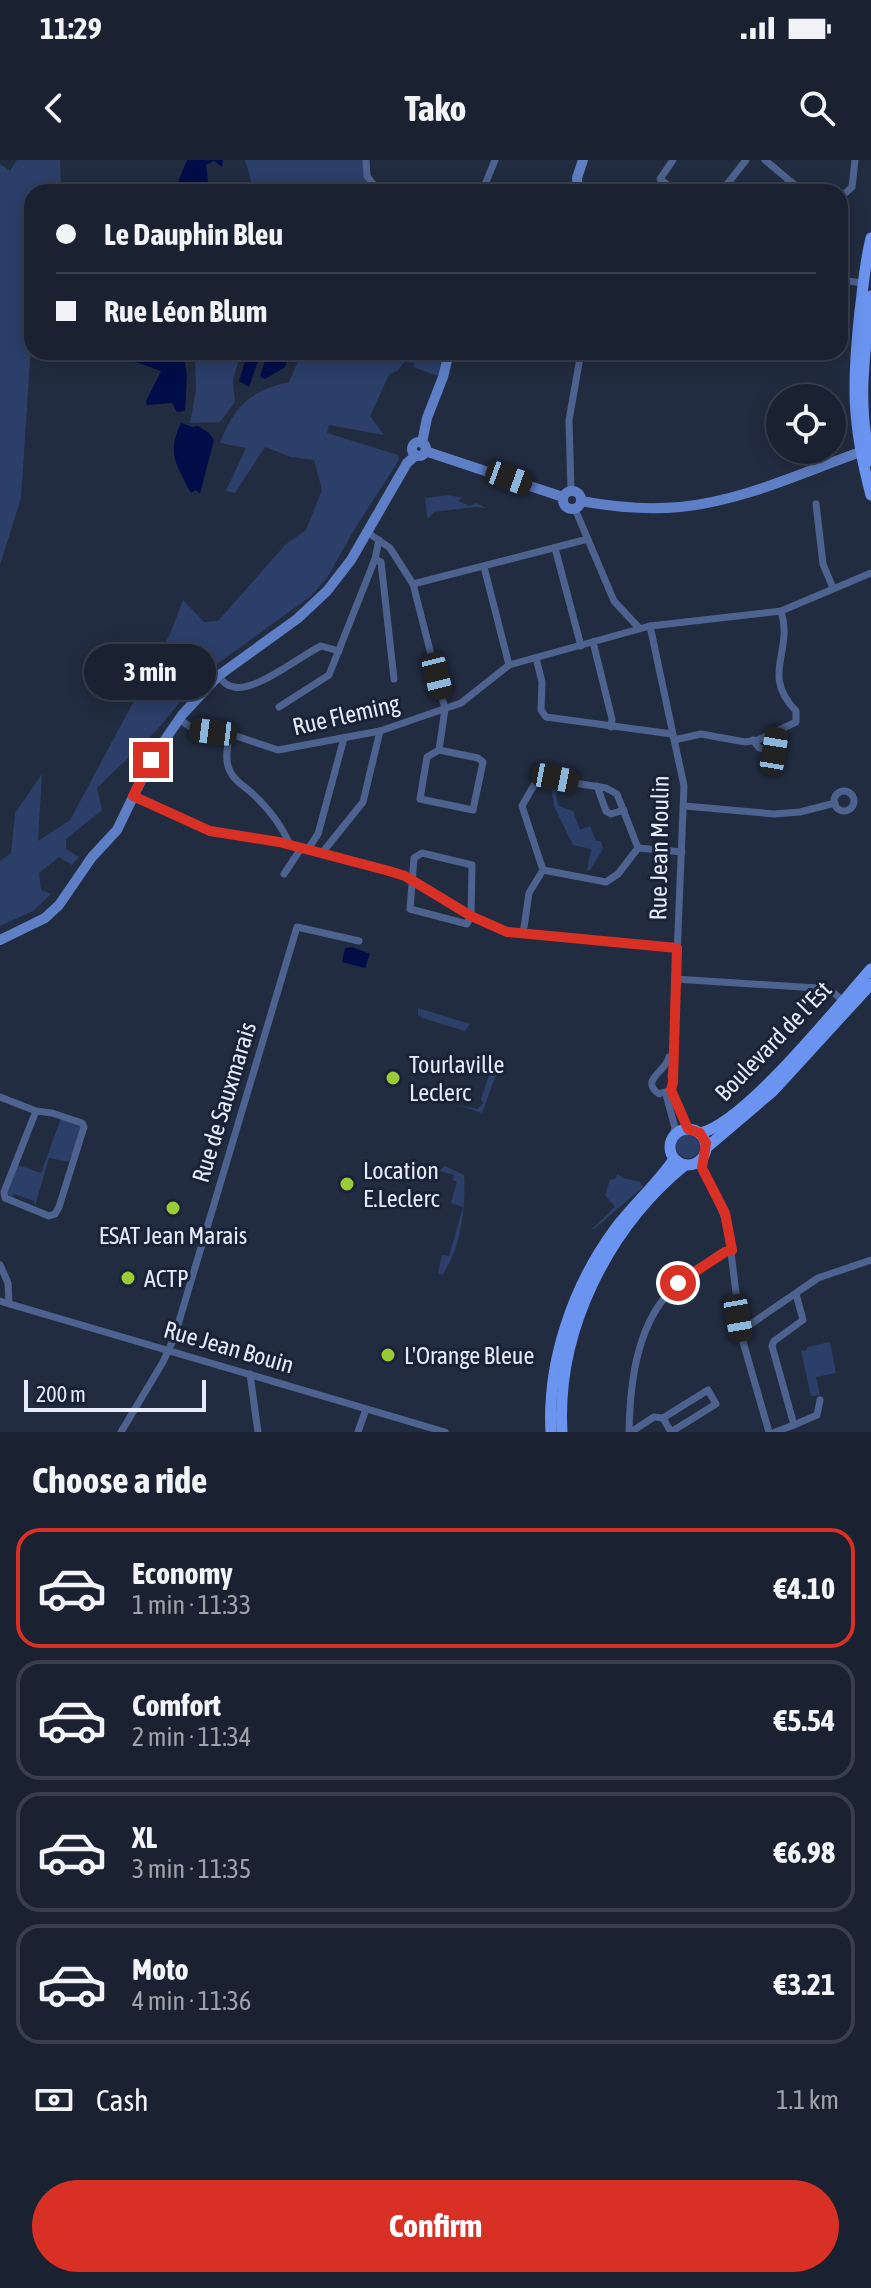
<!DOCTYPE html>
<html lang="en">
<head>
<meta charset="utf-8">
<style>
	body { margin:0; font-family:"Asap Condensed",sans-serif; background:#232938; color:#f1f3f6; height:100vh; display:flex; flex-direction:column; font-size:30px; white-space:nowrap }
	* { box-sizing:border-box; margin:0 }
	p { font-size:26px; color:#9fa3ab }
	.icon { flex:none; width:44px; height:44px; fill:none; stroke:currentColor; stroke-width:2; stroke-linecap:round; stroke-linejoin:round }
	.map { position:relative; height:1272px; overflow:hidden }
	.details { display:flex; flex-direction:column; background:#1a2130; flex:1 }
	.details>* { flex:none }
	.top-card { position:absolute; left:24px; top:24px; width:824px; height:176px; border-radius:24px; box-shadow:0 4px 20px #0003,0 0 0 2px #383e4c; display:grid; align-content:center; height:176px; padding:0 32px; background:#1a2130 }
	.tools { position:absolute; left:766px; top:224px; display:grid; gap:16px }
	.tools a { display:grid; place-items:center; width:80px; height:80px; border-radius:50%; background:#1a2130; box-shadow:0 4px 20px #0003,0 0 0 2px #383e4c; font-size:40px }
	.scale { position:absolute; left:24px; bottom:20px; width:182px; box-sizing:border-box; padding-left:8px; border:4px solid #e5ebf9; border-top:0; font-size:22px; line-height:28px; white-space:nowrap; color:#e5ebf9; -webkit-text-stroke:6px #192236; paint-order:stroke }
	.end { position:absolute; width:36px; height:36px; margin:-18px; border:10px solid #d93025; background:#fff; box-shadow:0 0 0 4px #fff }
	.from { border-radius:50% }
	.bubble { position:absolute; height:56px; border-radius:28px; background:#1a2130; box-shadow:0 4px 20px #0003,0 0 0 2px #383e4c; font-size:26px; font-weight:700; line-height:56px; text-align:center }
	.car { position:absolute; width:24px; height:48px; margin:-24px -12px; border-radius:10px; box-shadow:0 0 6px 2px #0007; background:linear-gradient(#222 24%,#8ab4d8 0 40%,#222 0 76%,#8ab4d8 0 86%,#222 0) }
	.top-card b { display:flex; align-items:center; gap:28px; height:76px; font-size:30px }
	.top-card b+b { border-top:2px solid #383e4c }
	.top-card i { width:20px; height:20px; background:#f1f3f6 }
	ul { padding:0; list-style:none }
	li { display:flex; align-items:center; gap:24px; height:120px; margin:0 16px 12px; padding:0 16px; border:4px solid #383e4c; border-radius:24px }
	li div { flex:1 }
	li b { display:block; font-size:30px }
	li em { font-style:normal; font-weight:700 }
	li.current { border-color:#d93025 }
	li>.icon { width:72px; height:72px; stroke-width:1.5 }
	h2 { padding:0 32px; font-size:36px; line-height:96px }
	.pay { display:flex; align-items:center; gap:20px; height:88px; padding:0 32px; font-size:30px }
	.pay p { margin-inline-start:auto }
	.primary-button { display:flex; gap:16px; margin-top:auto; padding:16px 32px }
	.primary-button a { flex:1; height:92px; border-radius:48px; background:#d93025; color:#fff; font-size:32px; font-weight:700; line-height:92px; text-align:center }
	.status { display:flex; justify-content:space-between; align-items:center; height:56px; padding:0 40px; background:#1a2130; direction:ltr }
	.status svg { height:22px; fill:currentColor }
	header { display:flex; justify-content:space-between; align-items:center; height:104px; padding:0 32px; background:#1a2130; font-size:36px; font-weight:700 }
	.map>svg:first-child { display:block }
	.green { fill:#2c3f69 }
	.water { fill:#010d47 }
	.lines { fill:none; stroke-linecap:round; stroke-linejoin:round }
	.street { stroke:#4d628e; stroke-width:7 }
	.secondary { stroke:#5e7fc5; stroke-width:10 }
	.primary { stroke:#6b94f0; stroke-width:11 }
	.route { stroke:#d93025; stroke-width:10 }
	.poi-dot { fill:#99cb36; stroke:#192236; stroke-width:3 }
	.labels { text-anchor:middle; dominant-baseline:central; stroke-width:6; stroke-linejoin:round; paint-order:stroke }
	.street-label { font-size:24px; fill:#e5ebf9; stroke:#192236 }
	.poi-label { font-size:24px; fill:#e5ebf9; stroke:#192236; text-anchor:start }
</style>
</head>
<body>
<div class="status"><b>11:29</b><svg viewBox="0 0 49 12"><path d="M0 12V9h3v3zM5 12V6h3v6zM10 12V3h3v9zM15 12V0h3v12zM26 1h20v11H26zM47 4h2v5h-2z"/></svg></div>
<header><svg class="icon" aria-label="back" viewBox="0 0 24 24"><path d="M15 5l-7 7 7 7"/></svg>Tako<svg class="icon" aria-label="search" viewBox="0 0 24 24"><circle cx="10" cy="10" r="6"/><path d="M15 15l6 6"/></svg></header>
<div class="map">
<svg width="871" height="1272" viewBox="0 0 871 1272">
	<rect width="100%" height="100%" fill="#222c40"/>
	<g class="green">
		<path d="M 17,0 L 60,0 L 61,32 L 32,32 L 32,170 L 21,338 L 0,405 L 0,4 L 10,11 Z"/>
		<path d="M 245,0 L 364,0 C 360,14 369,22 378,32 L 249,32 L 251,20 Z"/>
		<path d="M 195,192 L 241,192 L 233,220 L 235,242 L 220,262 L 190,263 L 196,231 Z"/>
		<path d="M 302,192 L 443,192 L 438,216 L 413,207 L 415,203 L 405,202 L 397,211 L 389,215 L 370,256 L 384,275 L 329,265 L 327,273 L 398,295 L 399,300 L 354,370 L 327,418 L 311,436 L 221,501 L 194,525 L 156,571 L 97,628 L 102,650 L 66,679 L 66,689 L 79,697 L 72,705 L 59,697 L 39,713 L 41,730 L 51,734 L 33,751 L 0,766 L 0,701 L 11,693 L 15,653 L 42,614 L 38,681 L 70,660 L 170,474 L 183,440 L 204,462 L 218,461 L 285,385 L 306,370 L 322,330 L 314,300 L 291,297 L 265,287 L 235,333 L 226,331 L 246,288 L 220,283 C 234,246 251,230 289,222 Z"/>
		<path d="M 449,335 L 462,338 L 458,341 L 470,346 L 476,343 L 486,348 L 474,347 L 434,352 L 429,358 L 427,357 L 425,338 Z"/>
		<path d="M 550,620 L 558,622 L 556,636 L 559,646 L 573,651 L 580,670 L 590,666 L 596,681 L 601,681 L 603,689 L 590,710 L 587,710 L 591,689 L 573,685 L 554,646 Z"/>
		<path d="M 418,848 L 467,863 L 470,864 L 465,871 L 422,858 L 418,855 Z"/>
		<path d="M 488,898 L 500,915 L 496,915 L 482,953 L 458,945 L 478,949 L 483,943 L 481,939 L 492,906 L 476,901 Z"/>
		<path d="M 61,958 L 80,966 L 81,970 L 69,1002 L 49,998 L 35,1046 L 34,1041 L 14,1034 L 12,1038 L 7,1033 L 18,1005 L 41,1013 Z"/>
		<circle cx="688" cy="986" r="12"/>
		<path d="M 445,1006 L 464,1015 C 466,1045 461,1090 442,1115 L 438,1113 L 442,1095 L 449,1096 L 463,1047 L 451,1043 L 457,1022 L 453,1020 L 454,1015 L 439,1011 Z"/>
		<path d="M 617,1014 L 623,1018 L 640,1022 L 643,1027 L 594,1069 L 592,1069 L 615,1047 L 605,1035 L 610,1020 L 616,1018 Z"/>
		<path d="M 830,1182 L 836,1213 L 816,1217 L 820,1235 L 811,1236 L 801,1191 L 807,1190 L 807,1187 Z"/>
	</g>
	<g class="water">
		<path d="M 187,0 L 223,0 L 222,7 L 214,1 L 206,5 L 208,21 L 206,32 L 174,32 Z"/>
		<path d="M 114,192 L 183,192 L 187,215 L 185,251 L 177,252 L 172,243 L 147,245 L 146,241 L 161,211 L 116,195 Z"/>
		<path d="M 248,192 L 261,192 L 249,227 L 239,221 Z"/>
		<path d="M 268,192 L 290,192 L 285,207 L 265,219 L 260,216 Z"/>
		<path d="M 181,263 L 193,267 L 198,266 L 209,273 L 214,280 L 200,334 L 196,330 L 191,333 C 177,305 166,294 181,263 Z"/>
		<path d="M 352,787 L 370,794 L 365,808 L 342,802 L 345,788 Z"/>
	</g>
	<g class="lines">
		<g class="street">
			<path d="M 366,0 L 367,16 L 379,32"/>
			<path d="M 673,0 L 660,19 L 677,32"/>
			<path d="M 765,0 L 803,32"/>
			<path d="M 482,32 L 495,0"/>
			<path d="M 721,32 L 746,0"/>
			<path d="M 840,38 L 852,27 L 855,0"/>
			<path d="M 840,120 L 863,123"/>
			<path d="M 571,331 L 569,260 L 581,192"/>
			<path d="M 816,344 L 823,404 L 833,428"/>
			<path d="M 575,349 L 614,441 L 639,468"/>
			<path d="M 367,372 L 390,388 L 413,424 L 445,549 L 439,590 L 478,598 L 483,602 L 473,650 L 420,639 L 427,597 L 439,590"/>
			<path d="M 555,388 L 581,486"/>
			<path d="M 375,399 L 381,402 L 394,519"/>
			<path d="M 484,407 L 509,505"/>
			<path d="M 413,424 L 588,379"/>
			<path d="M 650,466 L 684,626 L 672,917"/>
			<path d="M 593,482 L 612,559 L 611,567"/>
			<path d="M 536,498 L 542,522 L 541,550 L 546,557 L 672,574"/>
			<path d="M 218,516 C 223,521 226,526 234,527 C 256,532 300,496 321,486 L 339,491"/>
			<path d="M 279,547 L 329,515 L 375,399 L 379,380"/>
			<path d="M 179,559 L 195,570 L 230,574 L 278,590 L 380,571 L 461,543 L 509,505 L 650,466 L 781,451 L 871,413"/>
			<path d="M 230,574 C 228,584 225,596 228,606 C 232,620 243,625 253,634 C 268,648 282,666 290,685"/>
			<path d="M 674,580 L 701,574 L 745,582 L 758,580 L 796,562 L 796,551 C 760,514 794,492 781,451"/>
			<path d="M 753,580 L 759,588 L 774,591"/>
			<path d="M 771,609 L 776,572"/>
			<path d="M 597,626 L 606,651 L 611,654 L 624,650"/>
			<circle cx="844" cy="641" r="10"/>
			<path d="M 133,636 L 210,671 L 279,682 L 405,716 L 471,756 L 507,772 L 677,788"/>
			<path d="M 685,646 L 774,654 L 800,652 L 835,643"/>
			<path d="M 638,688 L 682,692"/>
			<path d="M 308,689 L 318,674 L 344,578"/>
			<path d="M 322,693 L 363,642 L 380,571"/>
			<path d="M 422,693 L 472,705 L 471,756 L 467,764 L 410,749 L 414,698 Z"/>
			<path d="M 543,710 L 522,646 L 534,625 L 543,618 L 606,628 L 617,634 L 638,688"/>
			<path d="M 284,714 L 302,687"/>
			<path d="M 523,774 L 529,733 L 543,710 L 606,722 L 618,714 L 638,688"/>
			<path d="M 675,819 L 817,828 L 834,833 L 843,841"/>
			<path d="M 669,897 C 666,912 639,920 659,934 L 671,930"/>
			<path d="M 671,916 L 673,922 L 671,930 L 688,969"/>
			<path d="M 666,934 L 675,968 L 673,976"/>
			<path d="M 0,937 L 36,951 L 52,953 L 82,963 L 84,967 L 59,1047 L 55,1054 L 49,1056 L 5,1038 L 4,1032 L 36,951"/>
			<path d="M 702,998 C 701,1018 723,1045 728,1067 L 741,1175 L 769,1272"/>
			<path d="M 0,1105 L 8,1123 L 9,1143"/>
			<path d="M 0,1141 L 445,1272"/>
			<path d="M 741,1175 L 745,1168 L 818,1118 L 871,1100"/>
			<path d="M 250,1214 L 258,1272"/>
			<path d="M 708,1230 L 716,1244 L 671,1272 L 663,1258 Z"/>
			<path d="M 794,1265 L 817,1255 L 820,1240"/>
			<path d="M 121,1272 L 163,1202 L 174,1178 L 297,767 L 359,781"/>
			<path d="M 358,1272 L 366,1249"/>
			<path d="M 629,1272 C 630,1221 637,1158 679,1123 C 693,1111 710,1101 725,1092 L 732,1090"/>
			<path d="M 631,1272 L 654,1257 L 663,1258"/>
			<path d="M 775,1272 L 794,1265 L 772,1186 L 774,1181 L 803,1160 L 796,1134"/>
		</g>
		<g class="secondary">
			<path d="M 578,32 L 577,18 L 583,0"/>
			<circle cx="419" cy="289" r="7"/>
			<path d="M 422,283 L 427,258 L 443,217 L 449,192"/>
			<path d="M 425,291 L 563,337"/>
			<circle cx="572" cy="340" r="9"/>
			<path d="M 581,341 C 613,347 647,350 680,347 C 745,341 807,310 869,289"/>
			<path d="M 0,780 L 45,758 L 59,745 L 92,697 L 117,670 L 151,600 L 182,555 L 218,516 L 297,459 L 327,431 L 351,400 L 407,303 L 416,295"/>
		</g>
		<g class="primary">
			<path d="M 871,78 C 865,102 863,127 860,151 C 852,224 852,264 871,335"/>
			<path d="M 871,136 C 865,190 856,247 871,301"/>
			<circle cx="688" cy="987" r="18"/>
			<path d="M 700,973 C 745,963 837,847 871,809"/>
			<path d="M 706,988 L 773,931 L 871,824"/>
			<path d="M 551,1272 C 547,1202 573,1126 615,1069 C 633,1045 657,1024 674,999"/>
			<path d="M 562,1272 C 556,1171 608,1068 685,1005"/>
		</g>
	</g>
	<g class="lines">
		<path class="route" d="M 151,600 L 133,636 L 210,671 L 279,682 L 389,711 L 405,716 L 471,756 L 507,772 L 677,788 L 673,922 L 671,930 L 688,969 L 700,973 L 706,983 L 702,1008 L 725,1053 L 732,1090 L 725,1092 L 678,1123"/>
	</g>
	<g class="poi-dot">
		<circle cx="393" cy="918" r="8"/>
		<circle cx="347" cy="1024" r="8"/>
		<circle cx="173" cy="1048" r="8"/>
		<circle cx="128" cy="1118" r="8"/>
		<circle cx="388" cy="1195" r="8"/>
	</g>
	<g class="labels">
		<g class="street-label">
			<text transform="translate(346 555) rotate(-13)">Rue Fleming</text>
			<text transform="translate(659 688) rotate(-89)">Rue Jean Moulin</text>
			<text transform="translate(773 881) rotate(-46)">Boulevard de l'Est</text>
			<text transform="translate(224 942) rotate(-73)">Rue de Sauxmarais</text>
			<text transform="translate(229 1187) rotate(16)">Rue Jean Bouin</text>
		</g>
		<g class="poi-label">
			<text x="409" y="904">Tourlaville<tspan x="409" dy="28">Leclerc</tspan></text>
			<text x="363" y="1010">Location<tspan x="363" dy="28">E.Leclerc</tspan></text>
			<text x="173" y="1075" text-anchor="middle">ESAT Jean Marais</text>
			<text x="144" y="1118">ACTP</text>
			<text x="404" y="1195">L'Orange Bleue</text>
		</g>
	</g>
</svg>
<div class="tools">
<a><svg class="icon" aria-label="locate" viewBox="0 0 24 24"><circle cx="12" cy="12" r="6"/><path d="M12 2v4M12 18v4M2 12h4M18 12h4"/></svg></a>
</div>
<div class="scale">200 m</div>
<i class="end from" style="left:678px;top:1123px"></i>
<i class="end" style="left:151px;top:600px"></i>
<div class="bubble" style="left:84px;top:484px;width:132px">3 min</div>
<i class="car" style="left:509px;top:318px;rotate:110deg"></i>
<i class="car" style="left:437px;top:516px;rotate:166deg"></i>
<i class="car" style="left:213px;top:572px;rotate:277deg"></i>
<i class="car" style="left:774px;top:591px;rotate:9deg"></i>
<i class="car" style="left:555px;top:618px;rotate:101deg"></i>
<i class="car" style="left:738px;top:1158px;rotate:170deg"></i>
<div class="top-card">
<b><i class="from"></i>Le Dauphin Bleu</b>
<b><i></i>Rue Léon Blum</b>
</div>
</div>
<section class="details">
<h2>Choose a ride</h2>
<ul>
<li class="current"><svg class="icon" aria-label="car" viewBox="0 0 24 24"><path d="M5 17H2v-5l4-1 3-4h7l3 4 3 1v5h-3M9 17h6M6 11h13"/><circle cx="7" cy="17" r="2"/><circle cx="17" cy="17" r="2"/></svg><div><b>Economy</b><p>1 min · 11:33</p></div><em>€4.10</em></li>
<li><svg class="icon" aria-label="car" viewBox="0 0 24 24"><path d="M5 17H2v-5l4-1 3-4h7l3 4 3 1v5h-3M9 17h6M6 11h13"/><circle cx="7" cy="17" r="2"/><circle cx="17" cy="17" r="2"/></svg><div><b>Comfort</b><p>2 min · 11:34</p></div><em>€5.54</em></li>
<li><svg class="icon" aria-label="car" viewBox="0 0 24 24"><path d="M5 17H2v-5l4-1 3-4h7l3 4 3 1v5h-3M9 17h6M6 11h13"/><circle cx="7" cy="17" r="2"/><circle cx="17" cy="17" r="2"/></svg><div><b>XL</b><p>3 min · 11:35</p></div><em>€6.98</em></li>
<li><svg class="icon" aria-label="car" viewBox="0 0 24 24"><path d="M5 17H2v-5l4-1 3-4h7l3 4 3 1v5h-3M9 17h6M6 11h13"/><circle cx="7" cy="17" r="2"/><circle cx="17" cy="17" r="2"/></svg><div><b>Moto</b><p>4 min · 11:36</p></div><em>€3.21</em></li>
</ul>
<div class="pay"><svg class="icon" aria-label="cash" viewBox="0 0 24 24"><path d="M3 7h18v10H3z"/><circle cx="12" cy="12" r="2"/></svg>Cash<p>1.1 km</p></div>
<div class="primary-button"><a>Confirm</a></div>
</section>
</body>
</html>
